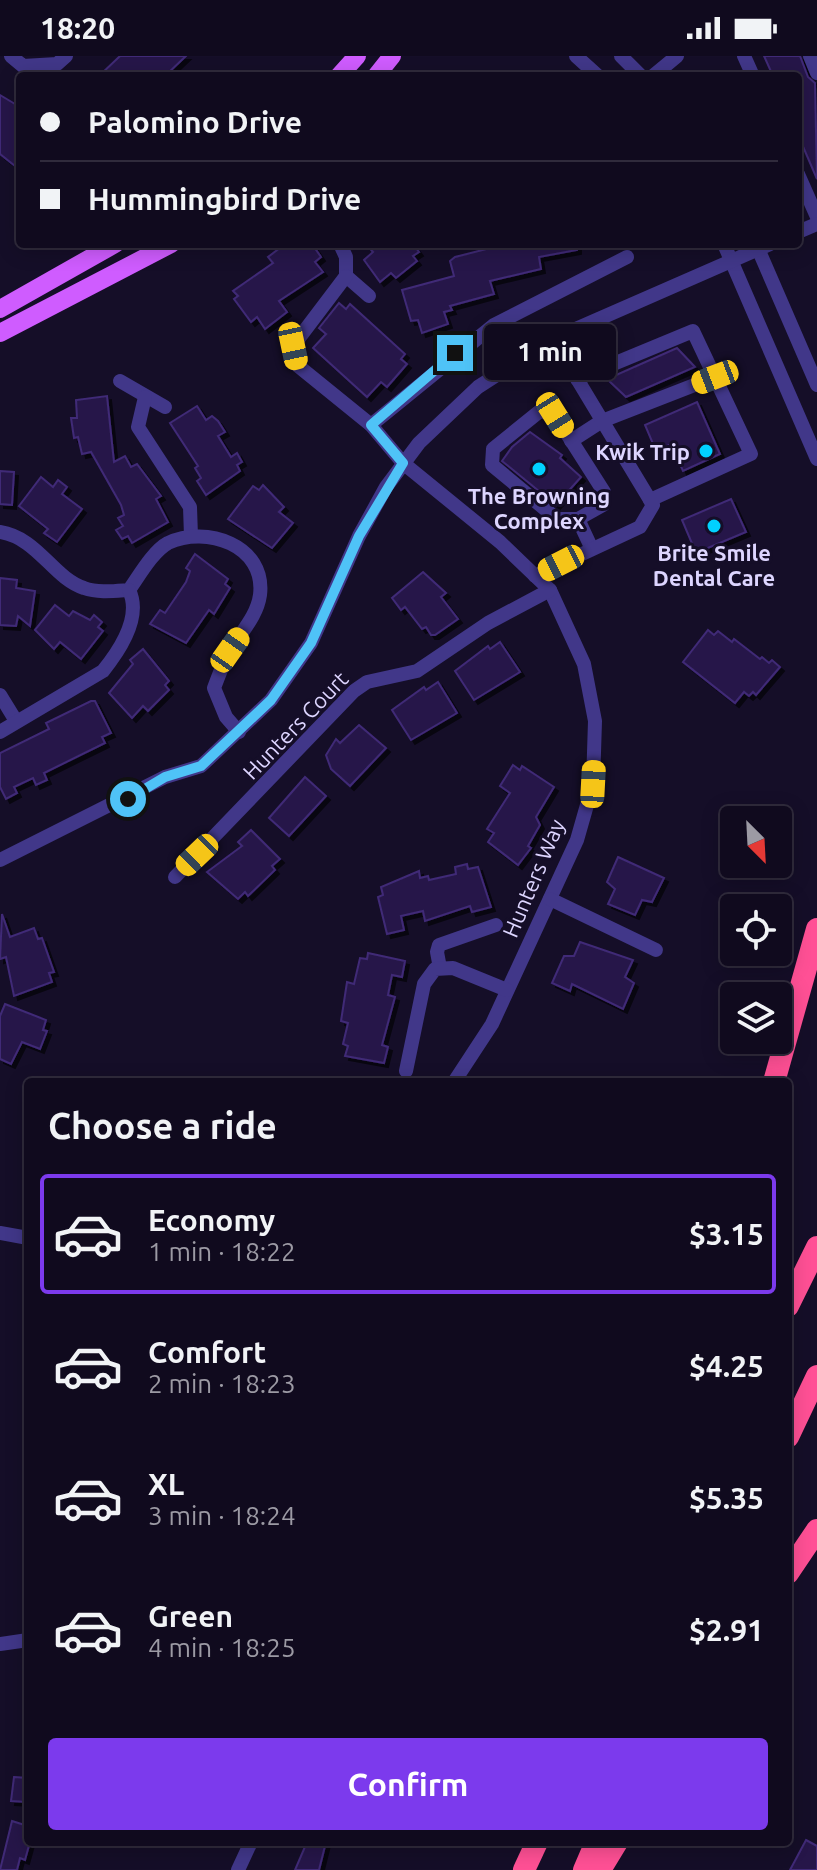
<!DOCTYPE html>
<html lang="en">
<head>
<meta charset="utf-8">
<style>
	body { margin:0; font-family:Ubuntu,sans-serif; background:#191327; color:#f1f3f6; height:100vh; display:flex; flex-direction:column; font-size:30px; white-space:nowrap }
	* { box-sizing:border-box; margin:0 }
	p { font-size:26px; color:#9c9aa4 }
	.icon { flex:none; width:44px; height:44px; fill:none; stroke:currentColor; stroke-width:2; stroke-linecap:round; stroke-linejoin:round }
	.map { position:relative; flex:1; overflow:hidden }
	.sheet { position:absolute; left:24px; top:1022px; width:768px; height:768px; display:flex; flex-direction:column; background:#100a1e; border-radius:8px; box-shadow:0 4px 20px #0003,0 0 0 2px #302b3c }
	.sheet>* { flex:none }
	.guide { position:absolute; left:16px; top:16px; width:786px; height:176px; border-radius:8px; box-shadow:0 4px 20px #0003,0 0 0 2px #302b3c; display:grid; align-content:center; height:176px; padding:0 24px; background:#100a1e }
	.needle { width:52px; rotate:156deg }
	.buttons { position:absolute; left:720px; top:750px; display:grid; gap:16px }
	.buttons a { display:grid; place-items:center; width:72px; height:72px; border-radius:8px; background:#100a1e; box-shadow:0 4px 20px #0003,0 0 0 2px #302b3c; font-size:40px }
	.end { position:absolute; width:36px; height:36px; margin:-18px; border:10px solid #4fc3f7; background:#111; box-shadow:0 0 0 4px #111 }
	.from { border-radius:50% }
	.bubble { position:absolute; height:56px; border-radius:8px; background:#100a1e; box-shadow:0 4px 20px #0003,0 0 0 2px #302b3c; font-size:26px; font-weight:700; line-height:56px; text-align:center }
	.car { position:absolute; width:24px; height:48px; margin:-24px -12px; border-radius:10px; box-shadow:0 0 6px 2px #0007; background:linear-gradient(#f5c518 24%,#345 0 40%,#f5c518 0 76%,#345 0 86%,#f5c518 0) }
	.guide b { display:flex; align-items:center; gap:28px; height:76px; font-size:30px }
	.guide b+b { border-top:2px solid #302b3c }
	.guide i { width:20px; height:20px; background:#f1f3f6 }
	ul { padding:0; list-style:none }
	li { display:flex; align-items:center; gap:24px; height:120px; margin:0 16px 12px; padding:0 8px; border:4px solid transparent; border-radius:8px }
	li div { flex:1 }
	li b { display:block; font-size:30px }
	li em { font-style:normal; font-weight:700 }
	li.selected { border-color:#7c3aed }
	li>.icon { width:72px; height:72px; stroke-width:1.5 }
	h2 { padding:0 24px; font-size:36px; line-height:96px }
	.cta { display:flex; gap:16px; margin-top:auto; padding:16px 24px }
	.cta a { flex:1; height:92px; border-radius:8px; background:#7c3aed; color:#fff; font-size:32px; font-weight:700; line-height:92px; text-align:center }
	.status { display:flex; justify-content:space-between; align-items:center; height:56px; padding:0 40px; background:#100a1e; direction:ltr }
	.status svg { height:22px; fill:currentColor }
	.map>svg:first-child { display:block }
	.building { fill:#27194a; stroke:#402a77; stroke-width:2; filter:url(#shadow) }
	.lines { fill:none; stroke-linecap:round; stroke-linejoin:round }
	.minor { stroke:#413789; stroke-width:14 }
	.major { stroke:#cf5cff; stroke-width:18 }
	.highway { stroke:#ff5095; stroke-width:22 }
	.route { stroke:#4fc3f7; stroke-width:10 }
	.poi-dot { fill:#01d1ff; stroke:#150e28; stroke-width:3 }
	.labels { text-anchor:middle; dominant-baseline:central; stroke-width:6; stroke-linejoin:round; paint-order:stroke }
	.poi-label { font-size:22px; font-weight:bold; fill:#ddd5ff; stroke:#150e28 }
	.street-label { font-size:22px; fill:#ddd5ff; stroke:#150e28 }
</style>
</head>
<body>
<div class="status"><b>18:20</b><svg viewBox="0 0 49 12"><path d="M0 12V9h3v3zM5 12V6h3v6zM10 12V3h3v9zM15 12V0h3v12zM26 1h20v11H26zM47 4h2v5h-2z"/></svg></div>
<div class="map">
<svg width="817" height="1814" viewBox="0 0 817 1814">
	<defs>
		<filter id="shadow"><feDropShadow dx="4" dy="4" stdDeviation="0" flood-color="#0009"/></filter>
	</defs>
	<rect width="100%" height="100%" fill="#150e28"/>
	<g class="building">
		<path d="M 120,0 L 186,0 L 165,20 L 99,20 Z"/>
		<path d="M 764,0 L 800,0 L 808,21 L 815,27 L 817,123 L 798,79 L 798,20 L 773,20 Z"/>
		<path d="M 0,39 L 20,51 L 20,114 L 0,98 Z"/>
		<path d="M 285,188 L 312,188 L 321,201 L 315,206 L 323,216 L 279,245 L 287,256 L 265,273 L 257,261 L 251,266 L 234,243 L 238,240 L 233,235 L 273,207 L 268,201 Z"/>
		<path d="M 366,188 L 413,188 L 419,196 L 413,200 L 417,205 L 396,222 L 391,217 L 380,226 L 364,204 L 373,196 Z"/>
		<path d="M 506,188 L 577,188 L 577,194 L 539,201 L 541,213 L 490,225 L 494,238 L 450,250 L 452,254 L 444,256 L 448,268 L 422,277 L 418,264 L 411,265 L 402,234 L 454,220 L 450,205 L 455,201 Z"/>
		<path d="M 339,247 L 346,253 L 350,248 L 405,298 L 401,303 L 407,308 L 387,331 L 381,326 L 367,341 L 313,292 L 326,278 L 319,272 Z"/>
		<path d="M 677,292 L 695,311 L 626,341 L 607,323 Z"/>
		<path d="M 107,340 L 114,406 L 125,400 L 131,411 L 137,408 L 161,440 L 156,443 L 168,466 L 132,487 L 128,480 L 122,483 L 116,474 L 123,470 L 118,462 L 124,459 L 121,449 L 91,396 L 82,398 L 78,381 L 74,382 L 71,362 L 77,362 L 76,344 Z"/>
		<path d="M 697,346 L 720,398 L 683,415 L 671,388 L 656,395 L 645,369 Z"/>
		<path d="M 197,350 L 206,364 L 212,360 L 218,365 L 225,376 L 218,380 L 231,401 L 237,397 L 242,406 L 237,409 L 240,415 L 206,439 L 197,425 L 201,422 L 195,412 L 198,410 L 170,367 Z"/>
		<path d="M 530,376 L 562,399 L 560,402 L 581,421 L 556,449 L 502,405 L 512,391 Z"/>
		<path d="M 0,415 L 14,416 L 12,449 L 0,448 Z"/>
		<path d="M 41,421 L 53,431 L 58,424 L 67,431 L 62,438 L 82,453 L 57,486 L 44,477 L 48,473 L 19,450 Z"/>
		<path d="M 263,429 L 284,451 L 279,456 L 293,467 L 272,492 L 228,463 L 253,430 L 259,434 Z"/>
		<path d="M 731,443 L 746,476 L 696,497 L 682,464 Z"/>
		<path d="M 195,498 L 228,523 L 225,528 L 230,532 L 214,558 L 209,554 L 186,587 L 150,568 L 160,554 L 165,557 L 186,526 L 190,515 L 186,512 Z"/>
		<path d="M 423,516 L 446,537 L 441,541 L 458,563 L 435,579 L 431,579 L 426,571 L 422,573 L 405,551 L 401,554 L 392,542 Z"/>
		<path d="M 0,522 L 17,524 L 16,532 L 35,535 L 30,570 L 18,560 L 16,570 L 0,569 Z"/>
		<path d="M 55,549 L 69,560 L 73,555 L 90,564 L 94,559 L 102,566 L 98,571 L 103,575 L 81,603 L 60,586 L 54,593 L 35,574 Z"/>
		<path d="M 708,574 L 714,579 L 718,575 L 732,586 L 734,583 L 760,603 L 762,601 L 769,607 L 772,604 L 780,611 L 756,639 L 753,636 L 749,640 L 744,636 L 735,647 L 683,606 Z"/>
		<path d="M 500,586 L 520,616 L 474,644 L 455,615 L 488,590 L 490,593 Z"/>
		<path d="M 143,593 L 169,625 L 165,629 L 169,634 L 148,655 L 143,650 L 132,662 L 109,637 L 133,608 L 130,604 Z"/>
		<path d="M 438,626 L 457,657 L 411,684 L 392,654 L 424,631 L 426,634 Z"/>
		<path d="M 91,645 L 95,645 L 111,677 L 102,681 L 105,687 L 44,717 L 47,724 L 36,729 L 33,722 L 14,731 L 17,737 L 6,743 L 0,731 L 0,697 L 49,673 L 46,667 Z"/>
		<path d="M 359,669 L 386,692 L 350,730 L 331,713 L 326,699 L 336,683 L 340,687 Z"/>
		<path d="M 513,709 L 520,714 L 522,710 L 554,731 L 536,761 L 540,769 L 528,790 L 531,792 L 518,809 L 488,786 L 494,777 L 487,773 L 510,737 L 500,730 Z"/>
		<path d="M 305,721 L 326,740 L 289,780 L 269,762 Z"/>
		<path d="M 251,774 L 280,803 L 272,810 L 275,814 L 248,840 L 245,836 L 238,843 L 207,816 L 242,790 L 238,786 Z"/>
		<path d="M 618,801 L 664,822 L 652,846 L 642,844 L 635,859 L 608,848 L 615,833 L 607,826 Z"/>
		<path d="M 467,808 L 468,813 L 478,811 L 491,851 L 472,856 L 470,850 L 425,865 L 423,855 L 401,860 L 404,874 L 387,878 L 378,841 L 383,839 L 381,831 L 419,815 L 420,822 L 428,820 L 429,824 L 456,818 L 455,811 Z"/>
		<path d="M 2,858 L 10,881 L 34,872 L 38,883 L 42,882 L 54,916 L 49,917 L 52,926 L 14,940 L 6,901 L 0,903 Z"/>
		<path d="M 580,886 L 633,904 L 625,921 L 634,927 L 623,953 L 572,928 L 570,935 L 552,927 L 564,900 L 574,900 Z"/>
		<path d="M 368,897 L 405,905 L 402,921 L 392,919 L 388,939 L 395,941 L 382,989 L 388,991 L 384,1007 L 345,1000 L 348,990 L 343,988 L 348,967 L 341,965 L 347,926 L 354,928 L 360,902 L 367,903 Z"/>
		<path d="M 5,948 L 46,964 L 43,974 L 47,975 L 40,993 L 22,986 L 11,1008 L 0,1003 L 0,960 Z"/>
		<path d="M 14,1721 L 28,1722 L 27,1746 L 11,1745 Z"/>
		<path d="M 12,1765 L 28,1770 L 30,1786 L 25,1804 L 20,1802 L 17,1814 L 0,1814 Z"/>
		<path d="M 806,1784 L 817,1790 L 817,1814 L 790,1814 Z"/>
		<path d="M 307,1786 L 326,1786 L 319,1814 L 295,1814 Z"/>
	</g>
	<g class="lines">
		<g class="minor">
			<path d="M 11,0 L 23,10 L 57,8 L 66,0"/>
			<path d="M 576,0 L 598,20"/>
			<path d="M 621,0 L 641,20"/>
			<path d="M 744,0 L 753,20"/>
			<path d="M 810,0 L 817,17"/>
			<path d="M 653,20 L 677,0"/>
			<path d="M 798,118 L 817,161"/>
			<path d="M 798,176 L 817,168"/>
			<path d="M 340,188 L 346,201 L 346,220 L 369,240"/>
			<path d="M 724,188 L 817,403"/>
			<path d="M 756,188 L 817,329"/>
			<path d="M 346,220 L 293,290 L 297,309 L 371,369 L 403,407 L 500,486 L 550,534 L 584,608 L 595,665 L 593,728 L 577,784 L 492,968 L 454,1026"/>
			<path d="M 577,323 L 693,275 L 751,398 L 650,444"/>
			<path d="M 120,325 L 165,351"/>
			<path d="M 145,341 L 138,371 L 190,451 L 191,480"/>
			<path d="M 371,369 L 494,269 L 627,201"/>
			<path d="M 571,385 L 602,365 L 715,321"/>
			<path d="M 578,463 L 557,463 L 492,409 L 493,393 L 540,355 L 555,359 L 604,436 L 603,449 L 578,463 L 591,491"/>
			<path d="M 0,476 C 38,482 53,522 84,532 C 98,537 114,535 129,534 C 139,520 153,495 168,487 C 206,469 266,489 260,539 C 257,560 242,575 231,593 C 224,604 219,619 214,632 L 226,661 L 239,676"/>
			<path d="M 535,520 L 640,471 L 653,449 L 553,283"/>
			<path d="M 0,639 L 16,665"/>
			<path d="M 0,676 L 103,615 C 120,594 142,561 129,534"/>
			<path d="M 0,804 L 165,721 L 201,710 L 271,644 L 311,587 L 359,480 L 386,431 L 419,387 L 478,331 L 553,283 L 770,188"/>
			<path d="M 175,821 L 354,635 L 367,626 L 417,615 L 488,567 L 550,534"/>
			<path d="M 550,843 L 656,894"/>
			<path d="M 440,912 L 437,896 L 439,889 L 496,869"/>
			<path d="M 406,1015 L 424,928 L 435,913 L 453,912 L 507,934"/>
			<path d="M 0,1177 L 28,1182"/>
			<path d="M 0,1588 L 28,1584"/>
			<path d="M 238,1814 L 251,1786"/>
		</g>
		<g class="major">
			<path d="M 339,20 L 357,0"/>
			<path d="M 376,20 L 392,0"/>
			<path d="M 0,253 L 115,188"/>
			<path d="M 0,277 L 171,188"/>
		</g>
		<g class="highway">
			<path d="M 774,1026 L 817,873"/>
			<path d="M 788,1250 L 817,1191"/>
			<path d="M 788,1381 L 817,1320"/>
			<path d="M 788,1517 L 817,1474"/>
			<path d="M 524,1814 L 537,1786"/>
			<path d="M 584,1814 L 596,1786"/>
			<path d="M 600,1814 L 617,1786"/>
		</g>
	</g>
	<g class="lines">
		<path class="route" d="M 128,743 L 165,721 L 201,710 L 271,644 L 311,587 L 359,480 L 403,407 L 371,369 L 455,297"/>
	</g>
	<g class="poi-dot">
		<circle cx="706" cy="395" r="8"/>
		<circle cx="539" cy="413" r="8"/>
		<circle cx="714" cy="470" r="8"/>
	</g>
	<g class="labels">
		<g class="poi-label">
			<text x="690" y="395" text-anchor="end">Kwik Trip</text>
			<text x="539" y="439">The Browning<tspan x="539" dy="25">Complex</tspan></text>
			<text x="714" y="496">Brite Smile<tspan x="714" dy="25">Dental Care</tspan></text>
		</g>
		<g class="street-label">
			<text transform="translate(295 669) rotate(-46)">Hunters Court</text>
			<text transform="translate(533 822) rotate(-67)">Hunters Way</text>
		</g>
	</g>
</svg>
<div class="buttons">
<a><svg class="needle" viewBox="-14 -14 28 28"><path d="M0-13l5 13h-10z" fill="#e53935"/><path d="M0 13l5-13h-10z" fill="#9c9aa4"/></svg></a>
<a><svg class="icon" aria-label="locate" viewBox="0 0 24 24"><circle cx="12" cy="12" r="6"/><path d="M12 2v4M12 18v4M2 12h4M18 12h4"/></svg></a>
<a><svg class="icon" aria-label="layers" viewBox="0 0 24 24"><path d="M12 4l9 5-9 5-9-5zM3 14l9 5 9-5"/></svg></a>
</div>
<i class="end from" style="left:128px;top:743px"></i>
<i class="end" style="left:455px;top:297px"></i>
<div class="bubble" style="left:484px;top:268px;width:132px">1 min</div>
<i class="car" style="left:293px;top:290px;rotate:168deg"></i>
<i class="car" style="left:715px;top:321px;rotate:249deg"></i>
<i class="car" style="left:555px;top:359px;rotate:148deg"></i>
<i class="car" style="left:561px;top:507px;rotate:243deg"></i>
<i class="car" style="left:230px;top:594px;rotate:35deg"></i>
<i class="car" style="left:593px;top:728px;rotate:3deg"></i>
<i class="car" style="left:197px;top:799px;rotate:226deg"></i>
<div class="guide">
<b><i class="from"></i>Palomino Drive</b>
<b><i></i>Hummingbird Drive</b>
</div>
<section class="sheet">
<h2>Choose a ride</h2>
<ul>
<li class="selected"><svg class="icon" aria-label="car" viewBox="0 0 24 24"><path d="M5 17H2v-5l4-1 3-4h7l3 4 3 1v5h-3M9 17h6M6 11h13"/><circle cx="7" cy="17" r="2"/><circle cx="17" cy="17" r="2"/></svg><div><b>Economy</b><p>1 min · 18:22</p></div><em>$3.15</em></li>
<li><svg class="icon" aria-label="car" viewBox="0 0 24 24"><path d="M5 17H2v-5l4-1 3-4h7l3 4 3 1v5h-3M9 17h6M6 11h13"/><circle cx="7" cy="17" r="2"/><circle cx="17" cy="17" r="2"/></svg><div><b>Comfort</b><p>2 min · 18:23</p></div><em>$4.25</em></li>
<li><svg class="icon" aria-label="car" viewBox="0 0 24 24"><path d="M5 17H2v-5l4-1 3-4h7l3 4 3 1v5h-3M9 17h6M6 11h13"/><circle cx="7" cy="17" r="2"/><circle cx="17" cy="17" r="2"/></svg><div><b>XL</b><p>3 min · 18:24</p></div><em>$5.35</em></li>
<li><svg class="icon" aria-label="car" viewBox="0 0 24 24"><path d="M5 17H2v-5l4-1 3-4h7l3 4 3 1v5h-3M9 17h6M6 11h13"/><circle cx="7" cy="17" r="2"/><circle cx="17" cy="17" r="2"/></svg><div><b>Green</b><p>4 min · 18:25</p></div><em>$2.91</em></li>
</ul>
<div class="cta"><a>Confirm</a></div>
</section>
</div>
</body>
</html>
